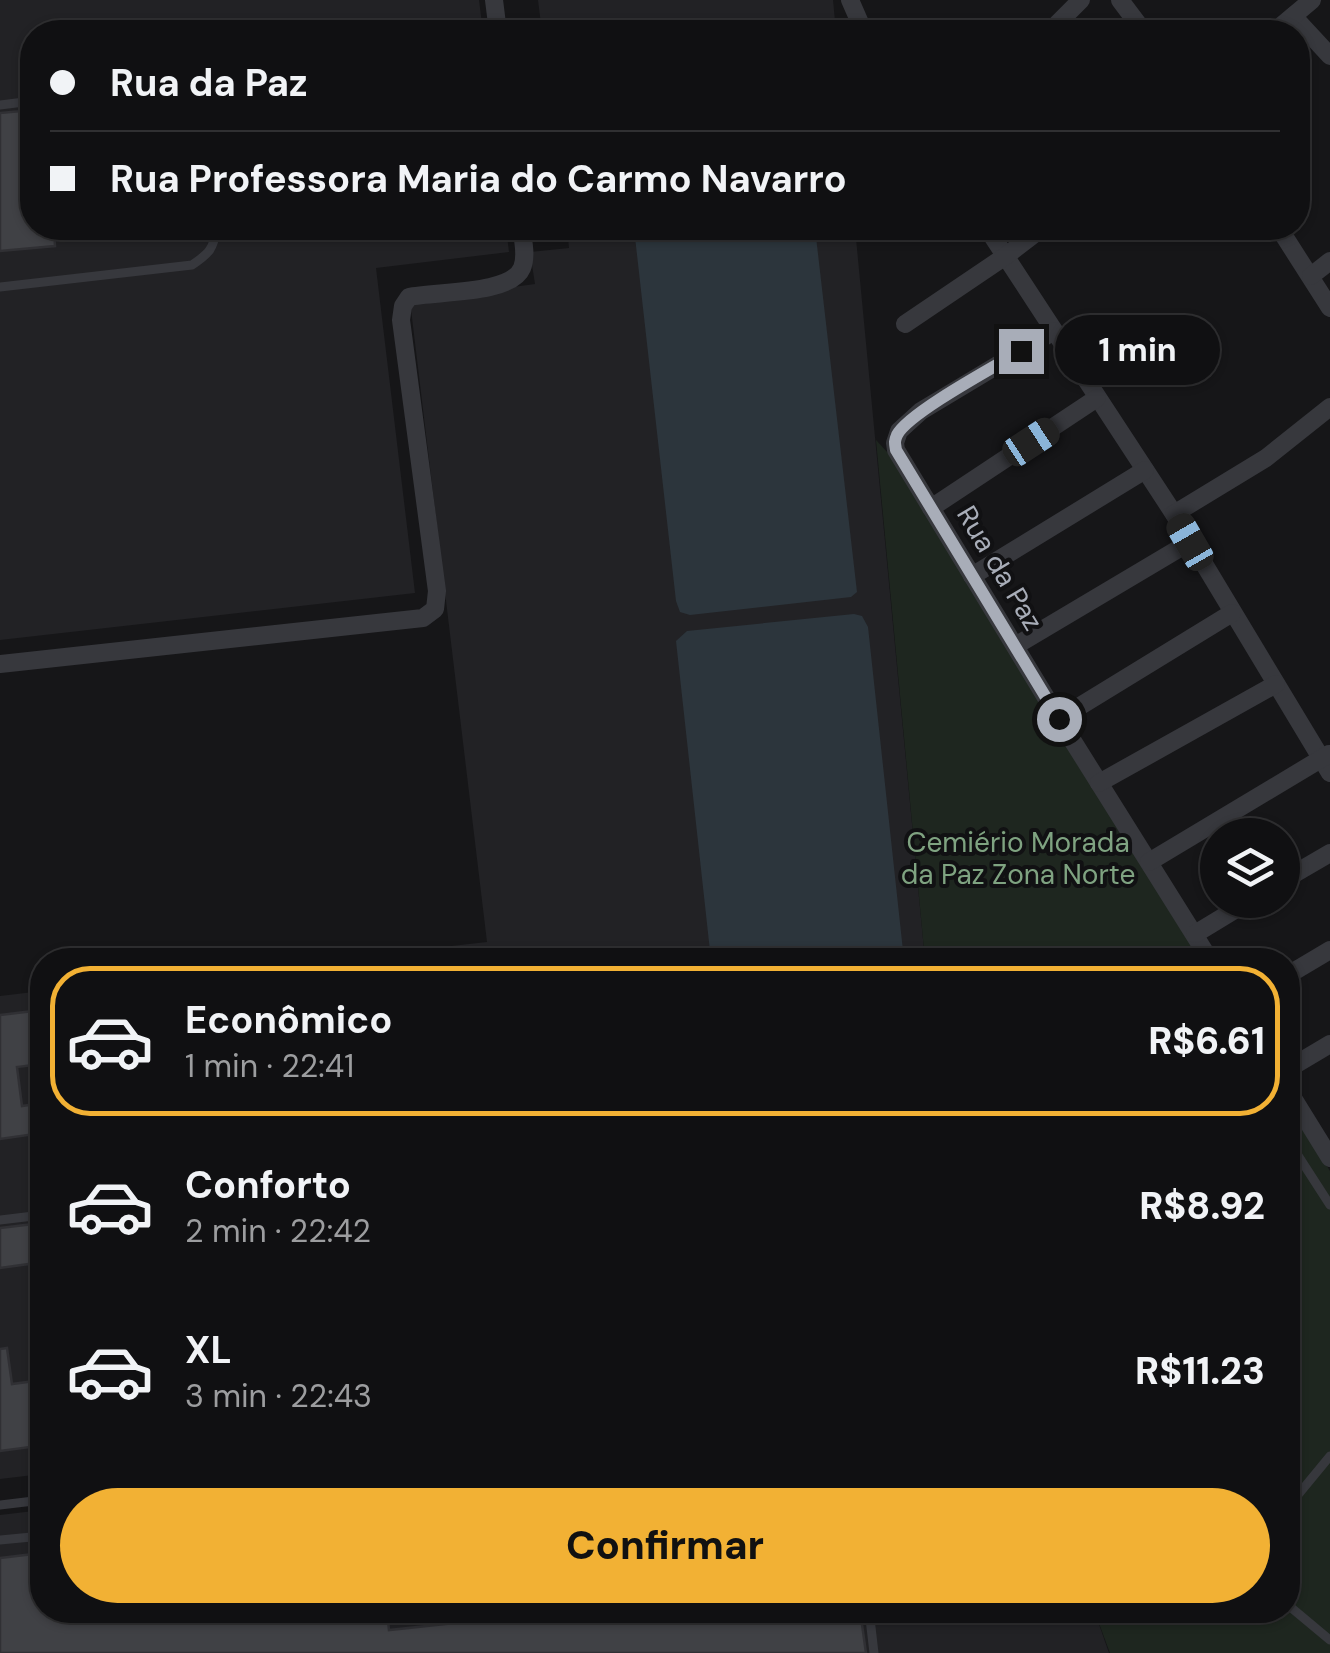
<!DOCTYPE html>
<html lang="pt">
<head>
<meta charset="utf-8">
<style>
	body { margin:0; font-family:"DM Sans",sans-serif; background:#19191b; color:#f1f3f6; height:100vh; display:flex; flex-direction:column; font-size:38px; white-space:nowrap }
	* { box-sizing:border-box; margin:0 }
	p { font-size:32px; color:#9c9d9f }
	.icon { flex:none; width:55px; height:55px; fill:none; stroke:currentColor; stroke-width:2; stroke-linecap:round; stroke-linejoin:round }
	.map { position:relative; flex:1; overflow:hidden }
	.side { position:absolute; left:30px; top:948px; width:1270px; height:675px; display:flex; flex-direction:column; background:#101012; border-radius:40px; box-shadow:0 2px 8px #0004,0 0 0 2px #303032 }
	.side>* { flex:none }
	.guide { position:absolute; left:20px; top:20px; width:1290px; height:220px; border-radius:40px; box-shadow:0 2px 8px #0004,0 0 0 2px #303032; display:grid; align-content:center; height:220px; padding:0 30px; background:#101012 }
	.fabs { position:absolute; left:1200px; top:818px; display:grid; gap:20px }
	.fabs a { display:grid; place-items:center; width:100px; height:100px; border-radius:50%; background:#101012; box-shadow:0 2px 8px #0004,0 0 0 2px #303032; font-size:50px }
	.end { position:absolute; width:45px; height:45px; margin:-22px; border:12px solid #a8adb8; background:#111; box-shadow:0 0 0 5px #111 }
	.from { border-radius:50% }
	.bubble { position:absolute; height:70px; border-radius:35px; background:#101012; box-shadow:0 2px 8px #0004,0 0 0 2px #303032; font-size:32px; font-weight:800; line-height:70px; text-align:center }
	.car { position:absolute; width:30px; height:60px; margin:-30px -15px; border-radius:12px; box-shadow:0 0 8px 2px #0007; background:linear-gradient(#222 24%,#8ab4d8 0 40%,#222 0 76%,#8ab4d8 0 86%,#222 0) }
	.guide b { display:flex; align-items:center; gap:35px; height:95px; font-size:38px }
	.guide b+b { border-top:2px solid #303032 }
	.guide i { width:25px; height:25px; background:#f1f3f6 }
	ul { padding:18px 0 0; list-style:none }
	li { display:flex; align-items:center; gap:30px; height:150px; margin:0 20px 15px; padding:0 10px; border:5px solid transparent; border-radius:40px }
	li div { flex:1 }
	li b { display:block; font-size:38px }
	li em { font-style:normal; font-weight:800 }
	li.current { border-color:#f2b134 }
	li>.icon { width:90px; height:90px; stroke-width:1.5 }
	.action { display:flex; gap:20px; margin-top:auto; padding:20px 30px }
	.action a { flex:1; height:115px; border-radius:60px; background:#f2b134; color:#111; font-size:40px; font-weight:800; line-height:115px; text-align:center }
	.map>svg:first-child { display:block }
	.built { fill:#222225 }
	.green { fill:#1e261f }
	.water { fill:#2c353c }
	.building { fill:#404145; stroke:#303034; stroke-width:2.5 }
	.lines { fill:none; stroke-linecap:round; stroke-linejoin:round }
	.service { stroke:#37383d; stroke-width:9 }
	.minor { stroke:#37383d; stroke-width:18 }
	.route { stroke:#a8adb8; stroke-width:12 }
	.labels { text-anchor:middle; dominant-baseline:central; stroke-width:8; stroke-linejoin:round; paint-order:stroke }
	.street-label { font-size:28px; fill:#a8adb8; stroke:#111113 }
	.park-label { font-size:28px; fill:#7fa381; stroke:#111113 }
</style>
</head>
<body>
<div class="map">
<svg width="1330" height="1653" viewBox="0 0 1330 1653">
	<rect width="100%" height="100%" fill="#161618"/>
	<g class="built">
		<path d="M 0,0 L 479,0 L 483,32 L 32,32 L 32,228 L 506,228 L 509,252 L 376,268 L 415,593 L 0,640 Z"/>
		<path d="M 538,0 L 833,0 L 836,32 L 542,32 Z"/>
		<path d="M 567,228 L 855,228 L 925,960 L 326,960 L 487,942 L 410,301 L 535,284 L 530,252 L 569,248 Z"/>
		<path d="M 42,991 L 42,1474 L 0,1479 L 0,996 Z"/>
		<path d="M 42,1510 L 42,1610 L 1094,1610 L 1109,1653 L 0,1653 L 0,1515 Z"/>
	</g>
	<g class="green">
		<path d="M 876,440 L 888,453 L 1201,960 L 925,960 Z"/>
		<path d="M 1288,1102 L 1330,1171 L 1330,1653 L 1110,1653 L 1094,1610 L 1288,1610 Z"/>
	</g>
	<g class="water">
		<path d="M 634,228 L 815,228 L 857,592 L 851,597 L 690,615 L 680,612 L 676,601 Z"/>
		<path d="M 854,614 L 862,616 L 868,627 L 904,960 L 711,960 L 676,641 L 687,631 Z"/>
	</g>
	<g class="building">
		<path d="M 32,110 L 32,228 L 54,228 L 55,246 L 0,251 L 0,113 Z"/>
		<path d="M 42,1010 L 42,1064 L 17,1067 L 22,1106 L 42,1103 L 42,1133 L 0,1139 L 0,1015 Z"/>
		<path d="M 42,1223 L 42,1315 L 35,1315 L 29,1264 L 0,1268 L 0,1228 Z"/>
		<path d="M 7,1348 L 12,1384 L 42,1380 L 42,1433 L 36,1434 L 38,1446 L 0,1451 L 0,1349 Z"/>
		<path d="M 42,1553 L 42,1610 L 387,1610 L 389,1630 L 574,1610 L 860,1610 L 866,1653 L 0,1653 L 0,1558 Z"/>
	</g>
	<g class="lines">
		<g class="service">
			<path d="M 0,105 L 32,101"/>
			<path d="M 0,287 L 192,265 C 210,253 213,249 217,228"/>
			<path d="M 1288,1140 L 1330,1205"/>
			<path d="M 0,1220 L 42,1215"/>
			<path d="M 0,1505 L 42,1500"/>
			<path d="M 1288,1507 L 1330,1456"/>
			<path d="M 0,1540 L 42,1536"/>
			<path d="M 1288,1605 L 1330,1640"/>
			<path d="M 869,1610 L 874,1653"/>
		</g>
		<g class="minor">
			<path d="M 494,0 L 498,32"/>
			<path d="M 850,0 L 864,32"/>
			<path d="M 1120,0 L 1144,32"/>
			<path d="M 1293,16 L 1330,56"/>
			<path d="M 1049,32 L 1081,0"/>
			<path d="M 1274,32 L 1312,0"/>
			<path d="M 987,228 L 1174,514 L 1330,773"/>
			<path d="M 1279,228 L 1330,308"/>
			<path d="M 1311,276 L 1330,261"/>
			<path d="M 905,324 L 1007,255 L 1042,228"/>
			<path d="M 1054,331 L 921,411 L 899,431 L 895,443 L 896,450 L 1059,719 L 1210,960"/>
			<path d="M 931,508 L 1097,398"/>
			<path d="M 1174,514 L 1266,458 L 1330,407"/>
			<path d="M 972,576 L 1145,470"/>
			<path d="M 1015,646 L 1190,542"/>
			<path d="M 0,664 L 423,618 L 435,609 L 437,591 L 401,320 L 403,306 L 409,297 C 435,291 511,295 522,268 C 527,256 523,239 521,228"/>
			<path d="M 1059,719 L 1232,613"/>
			<path d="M 1099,783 L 1276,684"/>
			<path d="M 1149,862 L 1329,754"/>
			<path d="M 1282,881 L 1330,853"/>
			<path d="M 1195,934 L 1251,900"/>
			<path d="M 1288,975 L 1330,950"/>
			<path d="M 1288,1069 L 1330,1044"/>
			<path d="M 1288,1090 L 1330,1158"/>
		</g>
	</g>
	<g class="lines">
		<path class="route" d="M 1021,351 C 996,366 908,413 897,435 C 894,442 895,443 896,450 L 1059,719"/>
	</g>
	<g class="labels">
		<g class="street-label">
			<text transform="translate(1000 568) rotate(59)">Rua da Paz</text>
		</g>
		<g class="park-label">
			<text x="1018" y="842">Cemiério Morada<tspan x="1018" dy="32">da Paz Zona Norte</tspan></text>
		</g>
	</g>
</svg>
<div class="fabs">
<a><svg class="icon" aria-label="layers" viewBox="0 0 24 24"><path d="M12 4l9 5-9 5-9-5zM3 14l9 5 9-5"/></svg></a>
</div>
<i class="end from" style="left:1059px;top:719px"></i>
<i class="end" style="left:1021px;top:351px"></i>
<div class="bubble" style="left:1055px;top:315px;width:165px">1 min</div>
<i class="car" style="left:1031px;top:442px;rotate:57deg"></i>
<i class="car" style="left:1190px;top:542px;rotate:330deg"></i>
<div class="guide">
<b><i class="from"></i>Rua da Paz</b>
<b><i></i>Rua Professora Maria do Carmo Navarro</b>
</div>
<section class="side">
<ul>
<li class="current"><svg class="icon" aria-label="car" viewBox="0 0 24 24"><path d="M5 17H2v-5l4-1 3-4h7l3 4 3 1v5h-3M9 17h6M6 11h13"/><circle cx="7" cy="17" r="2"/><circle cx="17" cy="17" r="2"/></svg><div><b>Econômico</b><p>1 min · 22:41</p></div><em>R$6.61</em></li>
<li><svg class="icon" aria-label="car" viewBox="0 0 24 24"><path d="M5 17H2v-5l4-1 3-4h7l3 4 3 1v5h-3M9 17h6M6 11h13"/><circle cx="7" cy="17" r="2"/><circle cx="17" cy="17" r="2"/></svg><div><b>Conforto</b><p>2 min · 22:42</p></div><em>R$8.92</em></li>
<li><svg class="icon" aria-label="car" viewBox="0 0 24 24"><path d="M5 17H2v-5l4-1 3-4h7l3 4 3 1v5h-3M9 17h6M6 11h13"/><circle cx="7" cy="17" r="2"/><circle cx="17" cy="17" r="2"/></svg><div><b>XL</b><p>3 min · 22:43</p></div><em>R$11.23</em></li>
</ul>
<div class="action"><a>Confirmar</a></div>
</section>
</div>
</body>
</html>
